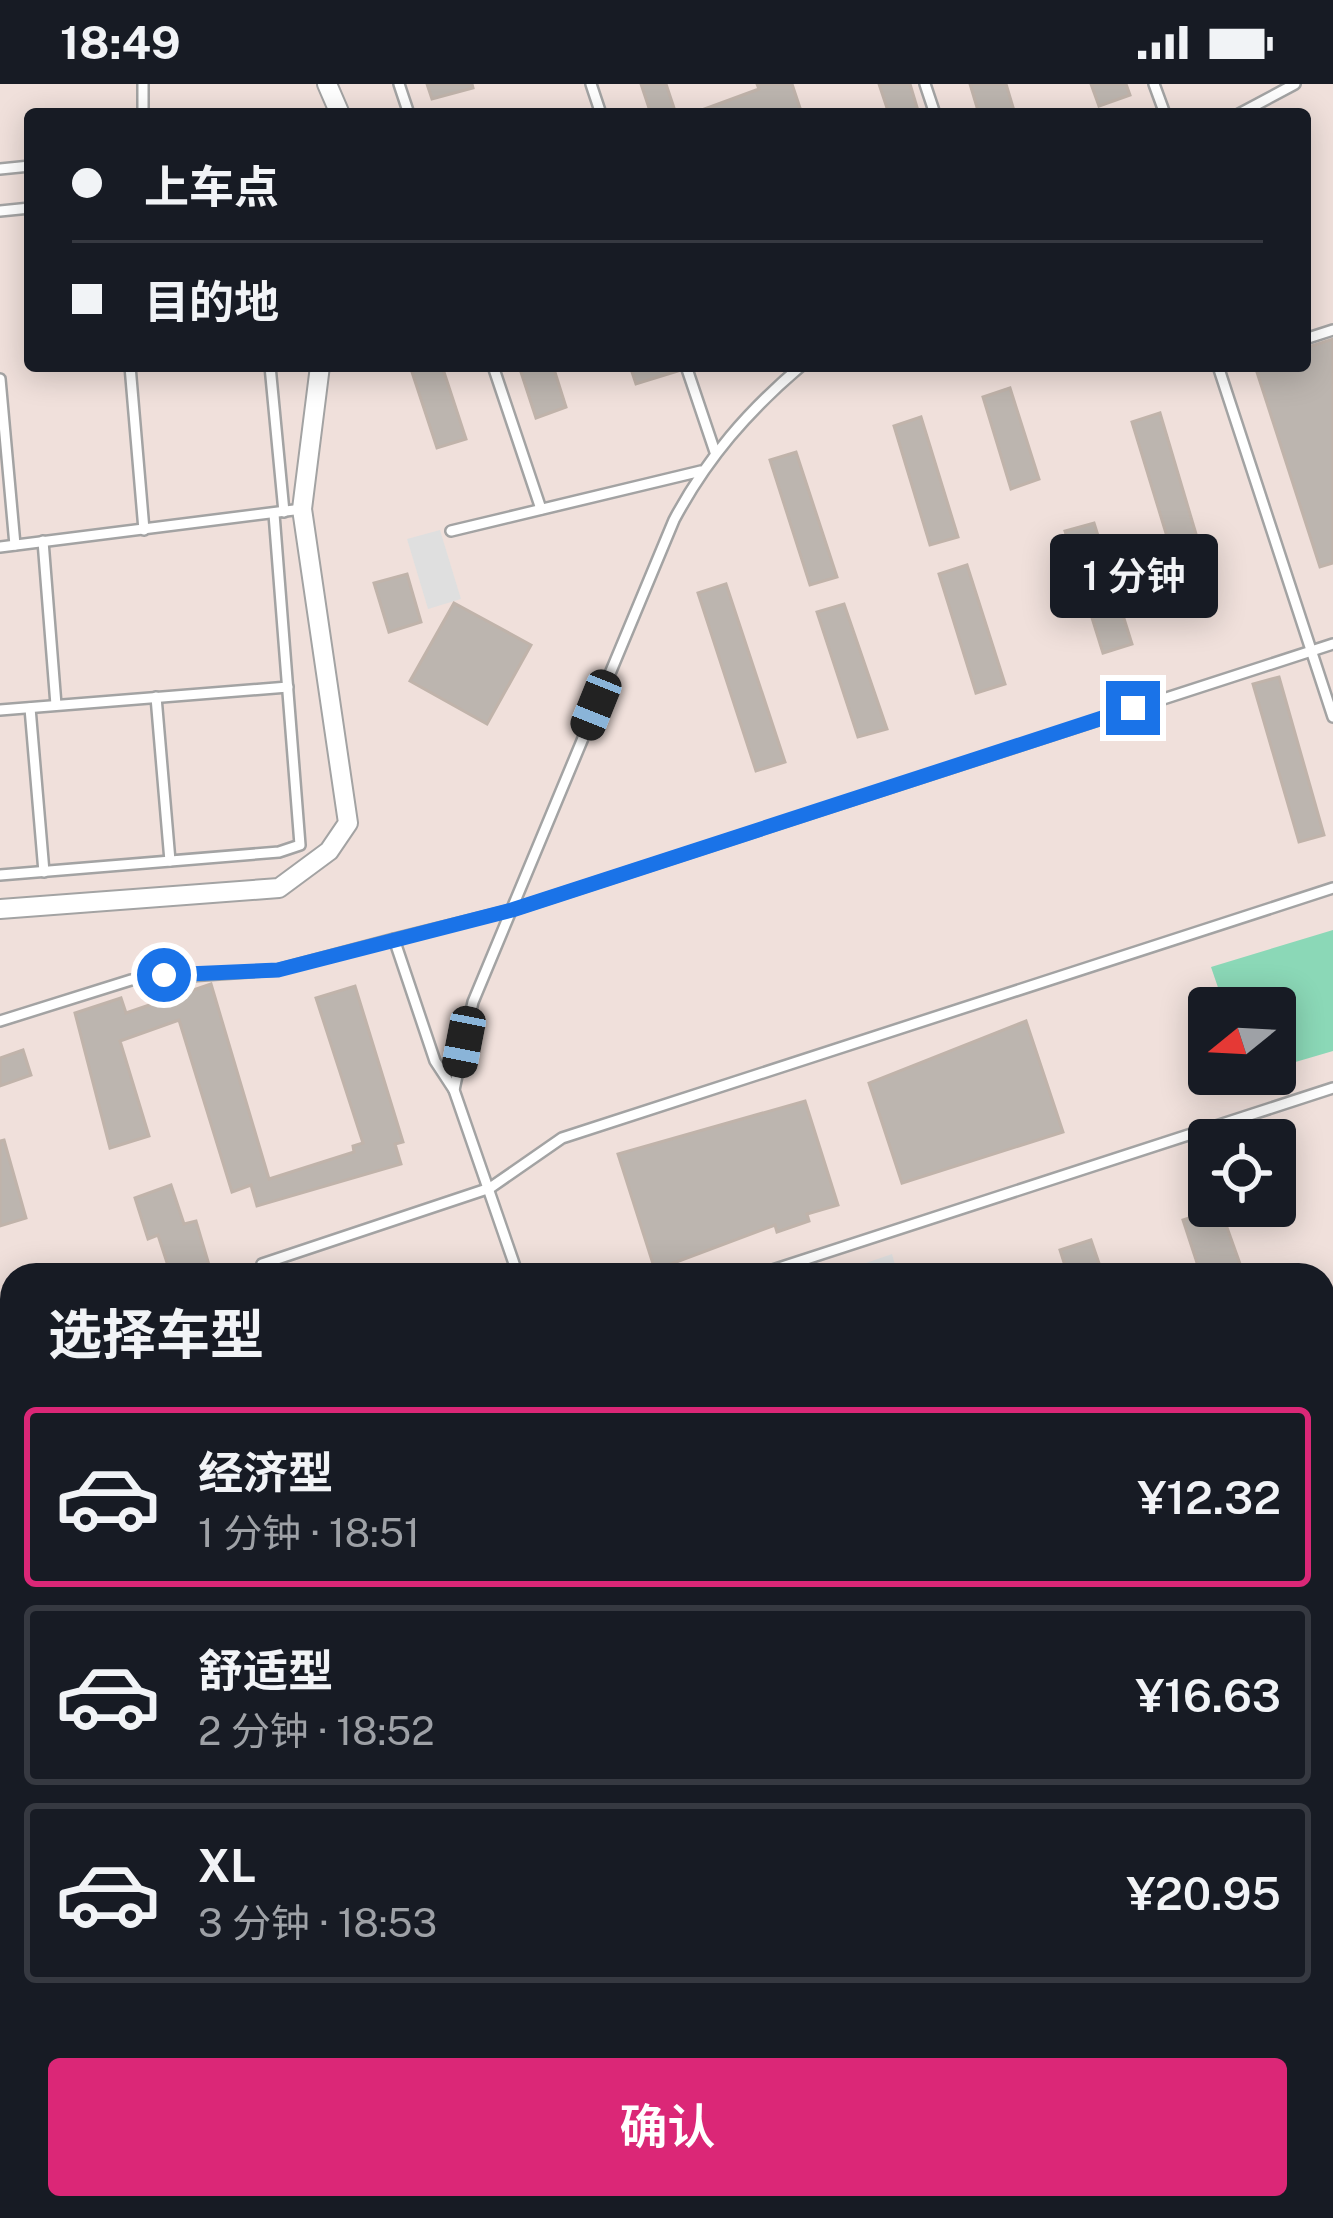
<!DOCTYPE html>
<html lang="zh">
<head>
<meta charset="utf-8">
<style>
	body { margin:0; font-family:"Public Sans","Noto Sans SC",sans-serif; background:#20242c; color:#f1f3f6; height:100vh; display:flex; flex-direction:column; font-size:45px; white-space:nowrap }
	* { box-sizing:border-box; margin:0 }
	p { font-size:39px; color:#9ea1a6 }
	.icon { flex:none; width:66px; height:66px; fill:none; stroke:currentColor; stroke-width:2; stroke-linecap:round; stroke-linejoin:round }
	.map { position:relative; flex:1; overflow:hidden }
	.side { position:absolute; left:0px; top:1179px; width:1335px; height:957px; display:flex; flex-direction:column; background:#171b24; border-radius:36px 36px 0 0; box-shadow:0 6px 30px #0003 }
	.side>* { flex:none }
	.top-card { position:absolute; left:24px; top:24px; width:1287px; height:264px; border-radius:12px; box-shadow:0 6px 30px #0003; display:grid; align-content:center; height:264px; padding:0 48px; background:#171b24 }
	.needle { width:78px; rotate:252deg }
	.tools { position:absolute; left:1188px; top:903px; display:grid; gap:24px }
	.tools a { display:grid; place-items:center; width:108px; height:108px; border-radius:12px; background:#171b24; box-shadow:0 6px 30px #0003; font-size:60px }
	.end { position:absolute; width:54px; height:54px; margin:-27px; border:15px solid #1a73e8; background:#fff; box-shadow:0 0 0 6px #fff }
	.from { border-radius:50% }
	.bubble { position:absolute; height:84px; border-radius:12px; background:#171b24; box-shadow:0 6px 30px #0003; font-size:39px; font-weight:600; line-height:84px; text-align:center }
	.car { position:absolute; width:36px; height:72px; margin:-36px -18px; border-radius:15px; box-shadow:0 0 9px 3px #0007; background:linear-gradient(#222 24%,#8ab4d8 0 40%,#222 0 76%,#8ab4d8 0 86%,#222 0) }
	.top-card b { display:flex; align-items:center; gap:42px; height:114px; font-size:45px }
	.top-card b+b { border-top:3px solid #363941 }
	.top-card i { width:30px; height:30px; background:#f1f3f6 }
	ul { padding:0; list-style:none }
	li { display:flex; align-items:center; gap:36px; height:180px; margin:0 24px 18px; padding:0 24px; border:6px solid #363941; border-radius:12px }
	li div { flex:1 }
	li b { display:block; font-size:45px }
	li em { font-style:normal; font-weight:600 }
	li.on { border-color:#db2777 }
	li>.icon { width:108px; height:108px; stroke-width:1.5 }
	h2 { padding:0 48px; font-size:54px; line-height:144px }
	.button { display:flex; gap:24px; margin-top:auto; padding:24px 48px }
	.button a { flex:1; height:138px; border-radius:12px; background:#db2777; color:#fff; font-size:48px; font-weight:600; line-height:138px; text-align:center }
	.status { display:flex; justify-content:space-between; align-items:center; height:84px; padding:0 60px; background:#171b24; direction:ltr }
	.status svg { height:33px; fill:currentColor }
	.map>svg:first-child { display:block }
	.education { fill:#fdfce2 }
	.military { fill:#f0e0db; fill-rule:evenodd }
	.pitch { fill:#8bd8b7 }
	.parking { fill:#dfdfdf }
	.building { fill:#bcb5af; stroke:#c0b3aa; stroke-width:3 }
	.lines { fill:none; stroke-linecap:round; stroke-linejoin:round }
	.lane-casing { stroke:#a3a3a3; stroke-width:14 }
	.street-casing { stroke:#a3a3a3; stroke-width:22 }
	.secondary-casing { stroke:#676f0e; stroke-width:32 }
	.lane { stroke:#fff; stroke-width:9 }
	.street { stroke:#fff; stroke-width:18 }
	.secondary { stroke:#f4f5bf; stroke-width:27 }
	.route { stroke:#1a73e8; stroke-width:15 }
</style>
</head>
<body>
<div class="status"><b>18:49</b><svg viewBox="0 0 49 12"><path d="M0 12V9h3v3zM5 12V6h3v6zM10 12V3h3v9zM15 12V0h3v12zM26 1h20v11H26zM47 4h2v5h-2z"/></svg></div>
<div class="map">
<svg width="1333" height="2134" viewBox="0 0 1333 2134">
	<rect width="100%" height="100%" fill="#efece6"/>
	<path class="education" d="M 1323,1939 L 1333,1949 L 1333,2134 L 1083,2134 L 1093,2124 L 1323,2124 Z"/>
	<path class="military" d="M 0,0 L 1333,0 L 1333,1824 L 1323,1834 L 1323,1191 L 12,1191 L 12,2124 L 1033,2124 L 1023,2134 L 0,2134 ZM 30,30 L 1305,30 L 1305,282 L 30,282 ZM 1209,924 L 1275,924 L 1275,990 L 1209,990 ZM 1209,1056 L 1275,1056 L 1275,1122 L 1209,1122 Z"/>
	<g class="pitch">
		<path d="M 1333,846 L 1333,967 L 1275,984 L 1275,924 L 1225,924 L 1211,883 Z"/>
		<path d="M 1323,2007 L 1333,2024 L 1333,2115 L 1323,2121 Z"/>
	</g>
	<g class="parking">
		<path d="M 440,446 L 461,515 L 428,525 L 407,455 Z"/>
		<path d="M 892,1170 L 898,1191 L 831,1191 Z"/>
	</g>
	<g class="building">
		<path d="M 427,0 L 472,0 L 473,4 L 432,15 Z"/>
		<path d="M 641,0 L 666,0 L 676,30 L 651,30 Z"/>
		<path d="M 757,0 L 792,0 L 802,30 L 691,30 L 759,5 Z"/>
		<path d="M 879,0 L 910,0 L 919,30 L 889,30 Z"/>
		<path d="M 970,0 L 1006,0 L 1015,30 L 979,30 Z"/>
		<path d="M 1091,0 L 1126,0 L 1130,11 L 1099,22 Z"/>
		<path d="M 1333,255 L 1333,479 L 1320,483 L 1255,282 L 1305,282 L 1305,264 Z"/>
		<path d="M 410,282 L 442,282 L 466,355 L 437,364 Z"/>
		<path d="M 519,282 L 553,282 L 566,323 L 536,334 Z"/>
		<path d="M 630,282 L 677,282 L 678,287 L 636,300 Z"/>
		<path d="M 1010,304 L 1039,395 L 1011,405 L 983,313 Z"/>
		<path d="M 1160,329 L 1196,450 L 1169,459 L 1132,338 Z"/>
		<path d="M 921,333 L 958,453 L 930,461 L 894,342 Z"/>
		<path d="M 796,368 L 837,493 L 810,501 L 770,376 Z"/>
		<path d="M 1094,439 L 1132,560 L 1103,569 L 1065,447 Z"/>
		<path d="M 967,481 L 1005,600 L 976,609 L 939,490 Z"/>
		<path d="M 407,490 L 421,538 L 389,548 L 374,499 Z"/>
		<path d="M 726,500 L 785,678 L 756,687 L 698,509 Z"/>
		<path d="M 454,519 L 531,561 L 487,640 L 410,597 Z"/>
		<path d="M 844,520 L 887,645 L 858,653 L 817,528 Z"/>
		<path d="M 1279,593 L 1324,751 L 1299,758 L 1253,600 Z"/>
		<path d="M 211,900 L 269,1095 L 354,1068 L 353,1062 L 363,1059 L 316,914 L 355,902 L 403,1058 L 395,1060 L 401,1080 L 257,1122 L 251,1101 L 232,1108 L 179,936 L 120,957 L 149,1052 L 110,1064 L 75,929 L 121,914 L 126,929 Z"/>
		<path d="M 1026,937 L 1063,1048 L 902,1099 L 869,999 Z"/>
		<path d="M 23,966 L 31,991 L 0,1002 L 0,974 Z"/>
		<path d="M 805,1017 L 838,1121 L 807,1130 L 809,1137 L 777,1148 L 775,1141 L 655,1186 L 618,1070 Z"/>
		<path d="M 4,1056 L 26,1134 L 0,1142 L 0,1057 Z"/>
		<path d="M 171,1101 L 184,1140 L 196,1137 L 212,1191 L 171,1191 L 158,1151 L 148,1155 L 135,1114 Z"/>
		<path d="M 1220,1124 L 1244,1191 L 1201,1191 L 1183,1136 Z"/>
		<path d="M 1091,1156 L 1103,1191 L 1068,1191 L 1060,1166 Z"/>
	</g>
	<g class="lines">
		<g class="lane-casing">
			<g id="lane">
				<path d="M 399,0 L 409,30"/>
				<path d="M 591,0 L 601,30"/>
				<path d="M 925,0 L 935,30"/>
				<path d="M 1154,0 L 1165,30"/>
				<path d="M 143,30 L 143,0"/>
				<path d="M 1239,30 L 1295,0"/>
				<path d="M 0,85 L 30,82"/>
				<path d="M 0,127 L 30,124"/>
				<path d="M 1305,255 L 1333,246"/>
				<path d="M 130,282 L 144,446"/>
				<path d="M 270,282 L 284,428"/>
				<path d="M 493,282 L 541,425"/>
				<path d="M 686,282 L 715,368"/>
				<path d="M 1218,282 L 1333,633"/>
				<path d="M 0,295 L 15,461"/>
				<path d="M 451,447 L 701,387"/>
				<path d="M 43,457 L 56,621"/>
				<path d="M 0,463 L 302,425"/>
				<path d="M 156,613 L 170,777"/>
				<path d="M 30,624 L 44,788"/>
				<path d="M 0,626 L 288,603"/>
				<path d="M 0,791 L 279,768 L 300,761 L 274,430"/>
				<path d="M 394,855 L 512,826 L 1333,560"/>
				<path d="M 0,937 L 131,896 L 277,886 L 394,855 L 435,977 L 454,1006"/>
				<path d="M 265,1191 L 262,1180 L 490,1104 L 562,1054 L 1333,804"/>
				<path d="M 518,1191 L 454,1006 L 464,958 L 473,918 L 674,436 C 707,374 748,327 801,282"/>
				<path d="M 757,1191 L 1333,1004"/>
				<path d="M 1323,1247 L 1333,1243"/>
				<path d="M 1323,1432 L 1333,1428"/>
				<path d="M 116,2124 L 118,2134"/>
				<path d="M 254,2124 L 258,2134"/>
				<path d="M 431,2124 L 440,2134"/>
				<path d="M 880,2124 L 883,2134"/>
				<path d="M 836,2134 L 849,2124"/>
			</g>
		</g>
		<g class="street-casing">
			<g id="street">
				<path d="M 327,0 L 340,30"/>
				<path d="M 0,825 L 279,804 L 329,767 L 348,739 L 302,425 L 320,282"/>
			</g>
		</g>
		<g class="secondary-casing">
			<g id="secondary">
				<path d="M 1323,1863 L 1333,1853"/>
				<path d="M 1323,1919 L 1333,1929"/>
				<path d="M 1048,2134 L 1058,2124"/>
			</g>
		</g>
		<use href="#lane" class="lane"/>
		<use href="#street" class="street"/>
		<use href="#secondary" class="secondary"/>
	</g>
	<g class="lines">
		<path class="route" d="M 164,891 L 278,886 L 512,826 L 1133,624"/>
	</g>
</svg>
<div class="tools">
<a><svg class="needle" viewBox="-14 -14 28 28"><path d="M0-13l5 13h-10z" fill="#e53935"/><path d="M0 13l5-13h-10z" fill="#9ea1a6"/></svg></a>
<a><svg class="icon" aria-label="locate" viewBox="0 0 24 24"><circle cx="12" cy="12" r="6"/><path d="M12 2v4M12 18v4M2 12h4M18 12h4"/></svg></a>
</div>
<i class="end from" style="left:164px;top:891px"></i>
<i class="end" style="left:1133px;top:624px"></i>
<div class="bubble" style="left:1050px;top:450px;width:168px">1 分钟</div>
<i class="car" style="left:596px;top:621px;rotate:202deg"></i>
<i class="car" style="left:464px;top:958px;rotate:191deg"></i>
<div class="top-card">
<b><i class="from"></i>上车点</b>
<b><i></i>目的地</b>
</div>
<section class="side">
<h2>选择车型</h2>
<ul>
<li class="on"><svg class="icon" aria-label="car" viewBox="0 0 24 24"><path d="M5 17H2v-5l4-1 3-4h7l3 4 3 1v5h-3M9 17h6M6 11h13"/><circle cx="7" cy="17" r="2"/><circle cx="17" cy="17" r="2"/></svg><div><b>经济型</b><p>1 分钟 · 18:51</p></div><em>¥12.32</em></li>
<li><svg class="icon" aria-label="car" viewBox="0 0 24 24"><path d="M5 17H2v-5l4-1 3-4h7l3 4 3 1v5h-3M9 17h6M6 11h13"/><circle cx="7" cy="17" r="2"/><circle cx="17" cy="17" r="2"/></svg><div><b>舒适型</b><p>2 分钟 · 18:52</p></div><em>¥16.63</em></li>
<li><svg class="icon" aria-label="car" viewBox="0 0 24 24"><path d="M5 17H2v-5l4-1 3-4h7l3 4 3 1v5h-3M9 17h6M6 11h13"/><circle cx="7" cy="17" r="2"/><circle cx="17" cy="17" r="2"/></svg><div><b>XL</b><p>3 分钟 · 18:53</p></div><em>¥20.95</em></li>
</ul>
<div class="button"><a>确认</a></div>
</section>
</div>
</body>
</html>
